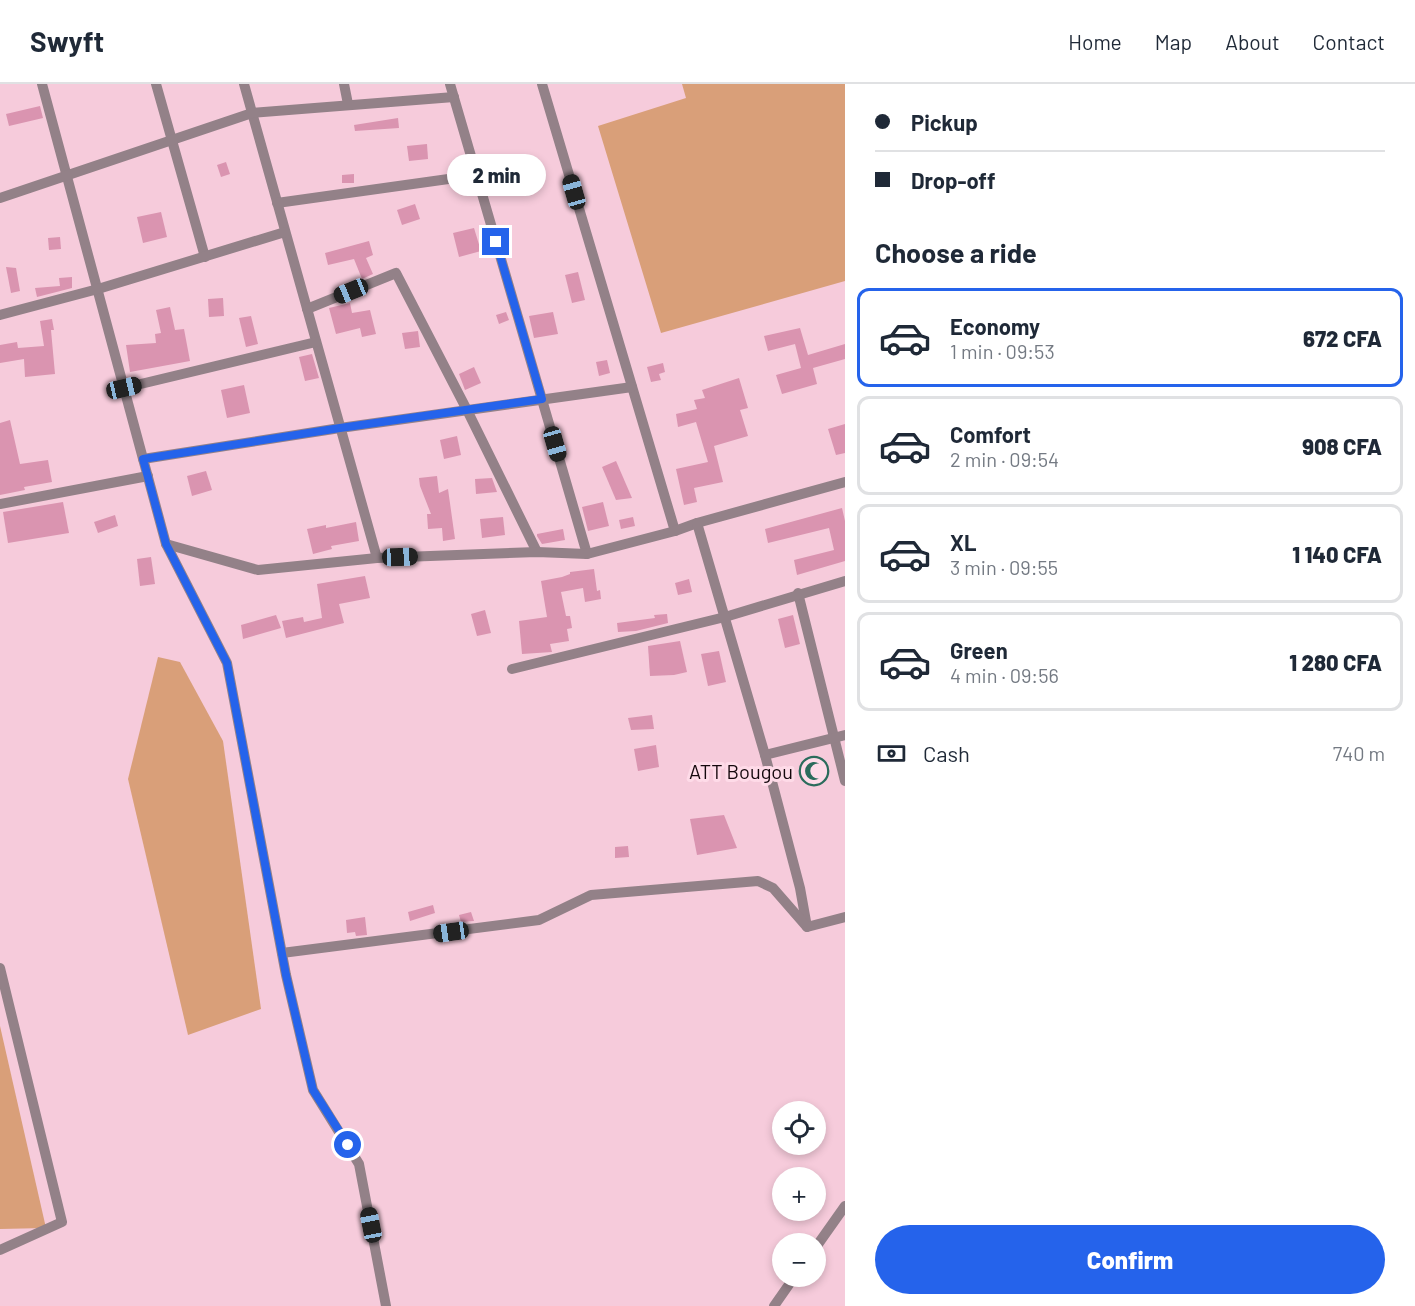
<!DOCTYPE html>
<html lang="en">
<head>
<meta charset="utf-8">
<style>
	body { margin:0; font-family:Barlow,sans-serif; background:#f2f2f3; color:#1f2937; height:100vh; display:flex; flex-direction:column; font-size:22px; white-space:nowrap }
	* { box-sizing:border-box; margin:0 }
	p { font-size:20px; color:#747a83 }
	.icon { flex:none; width:33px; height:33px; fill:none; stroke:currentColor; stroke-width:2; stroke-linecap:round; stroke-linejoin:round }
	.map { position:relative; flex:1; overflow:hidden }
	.panel { display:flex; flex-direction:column; background:#fff; width:570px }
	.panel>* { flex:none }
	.banner { display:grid; align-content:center; height:132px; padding:0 30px; background:#fff }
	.tools { position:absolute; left:772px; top:1017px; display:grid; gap:12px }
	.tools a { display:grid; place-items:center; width:54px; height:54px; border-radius:50%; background:#fff; box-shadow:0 3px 9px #0003; font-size:30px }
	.end { position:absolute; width:27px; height:27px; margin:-14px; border:8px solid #2563eb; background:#fff; box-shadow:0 0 0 3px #fff }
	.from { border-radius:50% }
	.bubble { position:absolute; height:42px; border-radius:21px; background:#fff; box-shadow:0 3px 9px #0003; font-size:20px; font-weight:800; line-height:42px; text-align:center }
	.car { position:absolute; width:18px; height:36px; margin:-18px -9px; border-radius:8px; box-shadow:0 0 4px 2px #0007; background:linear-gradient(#222 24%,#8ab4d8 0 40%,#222 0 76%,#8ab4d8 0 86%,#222 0) }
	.banner b { display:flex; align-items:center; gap:21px; height:57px; font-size:22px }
	.banner b+b { border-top:2px solid #e0e1e3 }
	.banner i { width:15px; height:15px; background:#1f2937 }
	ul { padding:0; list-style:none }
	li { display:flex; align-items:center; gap:18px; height:99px; margin:0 12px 9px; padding:0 18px; border:3px solid #e0e1e3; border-radius:12px }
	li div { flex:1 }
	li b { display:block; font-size:22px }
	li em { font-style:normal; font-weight:800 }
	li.active { border-color:#2563eb }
	li>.icon { width:54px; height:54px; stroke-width:1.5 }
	h2 { padding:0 30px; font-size:27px; line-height:72px }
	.pay { display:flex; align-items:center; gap:15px; height:66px; padding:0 30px; font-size:22px }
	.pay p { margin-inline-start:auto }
	.primary-button { display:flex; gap:12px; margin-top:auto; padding:12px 30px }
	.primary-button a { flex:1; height:69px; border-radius:36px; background:#2563eb; color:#fff; font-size:24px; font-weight:800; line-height:69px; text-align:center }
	header { display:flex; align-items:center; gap:36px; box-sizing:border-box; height:84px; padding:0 30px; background:#fff; border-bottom:2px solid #e0e1e3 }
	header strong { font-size:28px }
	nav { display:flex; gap:33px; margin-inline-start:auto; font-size:21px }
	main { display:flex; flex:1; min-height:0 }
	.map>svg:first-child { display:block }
	.green { fill:#d99f79 }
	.building { fill:#da94b0 }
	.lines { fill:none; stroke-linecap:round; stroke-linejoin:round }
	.minor { stroke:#938188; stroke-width:10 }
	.route { stroke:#2563eb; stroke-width:8 }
	.labels { text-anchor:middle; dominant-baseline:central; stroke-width:6; stroke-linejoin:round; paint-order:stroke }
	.poi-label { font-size:20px; fill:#14070c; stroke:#fedbe8; text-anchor:end }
</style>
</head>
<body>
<header>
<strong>Swyft</strong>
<nav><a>Home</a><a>Map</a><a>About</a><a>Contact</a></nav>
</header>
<main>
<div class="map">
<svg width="845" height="1222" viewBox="0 0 845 1222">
	<rect width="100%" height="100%" fill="#f6cbdb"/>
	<g class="green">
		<path d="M 682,0 L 845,0 L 845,197 L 661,249 L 598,42 L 686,14 Z"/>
		<path d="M 158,573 L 180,578 L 223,657 L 261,925 L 188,951 L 128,695 Z"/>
		<path d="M 0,942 L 46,1144 L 0,1145 Z"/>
	</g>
	<g class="building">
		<path d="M 40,22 L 43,34 L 9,42 L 6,30 Z"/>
		<path d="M 398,34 L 399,44 L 355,47 L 354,41 Z"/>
		<path d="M 427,60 L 428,75 L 409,77 L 407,62 Z"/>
		<path d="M 226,78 L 230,90 L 221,93 L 217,81 Z"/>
		<path d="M 354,90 L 354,99 L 342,99 L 342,91 Z"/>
		<path d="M 415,120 L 420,135 L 402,141 L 397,126 Z"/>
		<path d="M 161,128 L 167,153 L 143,159 L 137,133 Z"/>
		<path d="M 474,144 L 481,167 L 459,173 L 453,149 Z"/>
		<path d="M 60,153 L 61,165 L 49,166 L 48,154 Z"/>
		<path d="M 369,157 L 373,171 L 366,174 L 373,190 L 362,195 L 354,175 L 328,181 L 325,169 Z"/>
		<path d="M 6,183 L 16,184 L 20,207 L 11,209 Z"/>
		<path d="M 578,188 L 585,216 L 572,219 L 565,191 Z"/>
		<path d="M 72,193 L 72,204 L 37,213 L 35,204 L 60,202 L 59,194 Z"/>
		<path d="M 223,214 L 224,232 L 209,233 L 208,215 Z"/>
		<path d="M 350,219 L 352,229 L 370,226 L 376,250 L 362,253 L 360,244 L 336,250 L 329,224 Z"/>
		<path d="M 170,223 L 175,246 L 184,245 L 190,277 L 130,288 L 126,261 L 156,259 L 155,250 L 161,249 L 156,226 Z"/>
		<path d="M 506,228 L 509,236 L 499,240 L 496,231 Z"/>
		<path d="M 553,228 L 558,250 L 534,254 L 529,232 Z"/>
		<path d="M 251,232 L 258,260 L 246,263 L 239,234 Z"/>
		<path d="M 52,235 L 54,246 L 51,246 L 55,290 L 25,293 L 24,275 L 0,279 L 0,261 L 17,258 L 18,264 L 44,262 L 40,237 Z"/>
		<path d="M 800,244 L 808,271 L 845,260 L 845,275 L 813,284 L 817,300 L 782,310 L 776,291 L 801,284 L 795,260 L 768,267 L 764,252 Z"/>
		<path d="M 418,247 L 420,263 L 405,265 L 402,249 Z"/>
		<path d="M 312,270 L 319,294 L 305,297 L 299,273 Z"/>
		<path d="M 607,276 L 610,289 L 599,292 L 596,278 Z"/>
		<path d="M 663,279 L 665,288 L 659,290 L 661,296 L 651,298 L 647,283 Z"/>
		<path d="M 474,283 L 481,299 L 465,306 L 459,290 Z"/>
		<path d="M 739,294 L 748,324 L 740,326 L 748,352 L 714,362 L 723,398 L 694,404 L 697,418 L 684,421 L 676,385 L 708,378 L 696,338 L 678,343 L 676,330 L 697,325 L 694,316 L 705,314 L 702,306 Z"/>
		<path d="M 244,301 L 250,329 L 227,334 L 221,306 Z"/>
		<path d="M 10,336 L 20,380 L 48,376 L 52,398 L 24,403 L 25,406 L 0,411 L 0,339 Z"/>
		<path d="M 845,340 L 845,369 L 836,371 L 828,345 Z"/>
		<path d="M 457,352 L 461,371 L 444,375 L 440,356 Z"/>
		<path d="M 616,377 L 632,414 L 616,416 L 602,383 Z"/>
		<path d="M 206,387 L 212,406 L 192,412 L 187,392 Z"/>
		<path d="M 437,392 L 439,409 L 448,405 L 455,455 L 443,457 L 442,444 L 428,445 L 427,430 L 431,430 L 420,402 L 419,394 Z"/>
		<path d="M 492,394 L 497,408 L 476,410 L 475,395 Z"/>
		<path d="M 63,418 L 69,449 L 8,459 L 3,428 Z"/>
		<path d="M 603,418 L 609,442 L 588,447 L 582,423 Z"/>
		<path d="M 842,424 L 845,437 L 845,477 L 797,491 L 794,476 L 834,466 L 829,444 L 768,459 L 765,445 Z"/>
		<path d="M 115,431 L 118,442 L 98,449 L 94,438 Z"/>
		<path d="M 503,433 L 505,451 L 482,454 L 480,435 Z"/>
		<path d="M 633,433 L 635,442 L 621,445 L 619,436 Z"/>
		<path d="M 356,438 L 359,457 L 331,462 L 332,465 L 313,470 L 307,445 L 326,441 L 326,444 Z"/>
		<path d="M 563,445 L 565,456 L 542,460 L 537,452 L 537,450 Z"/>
		<path d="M 151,473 L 155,500 L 140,502 L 137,475 Z"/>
		<path d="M 594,485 L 597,507 L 600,506 L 601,515 L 585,518 L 583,504 L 561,508 L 566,532 L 570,532 L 572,544 L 567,545 L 569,557 L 550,560 L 552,568 L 522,570 L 519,537 L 547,533 L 541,497 L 562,493 L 570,490 L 570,488 Z"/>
		<path d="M 365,492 L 370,514 L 339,520 L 344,539 L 286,554 L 282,537 L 303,533 L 304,538 L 322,534 L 317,500 Z"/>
		<path d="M 689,495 L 692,508 L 678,511 L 675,499 Z"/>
		<path d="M 485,526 L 491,549 L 477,552 L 471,530 Z"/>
		<path d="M 667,530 L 668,539 L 636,547 L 618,548 L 617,539 L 655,534 L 654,531 Z"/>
		<path d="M 276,531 L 281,544 L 243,555 L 241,541 Z"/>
		<path d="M 793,531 L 800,560 L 785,564 L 778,535 Z"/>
		<path d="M 680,557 L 687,588 L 674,591 L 650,592 L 648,562 Z"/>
		<path d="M 719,567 L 726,598 L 708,602 L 701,570 Z"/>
		<path d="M 652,631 L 654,645 L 631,646 L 628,634 Z"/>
		<path d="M 656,661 L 659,683 L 638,687 L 634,665 Z"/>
		<path d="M 724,731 L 737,764 L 697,771 L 690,735 Z"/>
		<path d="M 628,762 L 629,773 L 615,774 L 615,763 Z"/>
		<path d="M 433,821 L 435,829 L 410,837 L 408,828 Z"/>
		<path d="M 471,828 L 474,837 L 461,838 L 459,831 Z"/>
		<path d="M 365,833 L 367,851 L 356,852 L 355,848 L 347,849 L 346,836 Z"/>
	</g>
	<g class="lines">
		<g class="minor">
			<path d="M 42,0 L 166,460 L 227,579 L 286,891 L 313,1006 L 359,1080 L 386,1222"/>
			<path d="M 156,0 L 205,173"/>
			<path d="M 244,0 L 377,474"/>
			<path d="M 344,0 L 348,20"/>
			<path d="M 450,0 L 587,470"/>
			<path d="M 542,0 L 675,447"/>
			<path d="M 0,114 L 252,29 L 454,13"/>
			<path d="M 277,119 L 477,91"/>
			<path d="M 307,225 L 396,189 L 467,326 L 537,468"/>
			<path d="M 0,231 L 98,205 L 285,148"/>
			<path d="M 124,304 L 316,258"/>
			<path d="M 143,375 L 340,344 L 632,303"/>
			<path d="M 0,420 L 148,392"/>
			<path d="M 166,460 L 258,486 L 377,474 L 537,468 L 587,470 L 675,447 L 697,439"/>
			<path d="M 798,509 L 845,697"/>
			<path d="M 512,585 L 725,533 L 845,497"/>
			<path d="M 765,671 L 845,651"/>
			<path d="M 807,843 L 800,804 L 765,671 L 697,439 L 845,398"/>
			<path d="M 282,869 L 539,836 L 591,811 L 758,797 L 773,804 L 807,843 L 845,833"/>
			<path d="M 0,884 L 62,1138 L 0,1166"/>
			<path d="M 816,1163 L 845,1122"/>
			<path d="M 774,1222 L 795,1192"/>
		</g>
	</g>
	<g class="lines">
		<path class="route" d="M 348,1061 L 313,1006 L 286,891 L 227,579 L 166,460 L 143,375 L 340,344 L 542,315 L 496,158"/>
	</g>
	<defs>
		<g id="mosque-ring" transform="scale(1.5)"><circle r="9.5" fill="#fedbe8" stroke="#2b6c5c" stroke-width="1.5"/><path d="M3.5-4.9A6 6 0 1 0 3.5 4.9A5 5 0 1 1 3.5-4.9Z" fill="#2b6c5c"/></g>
	</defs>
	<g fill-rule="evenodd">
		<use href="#mosque-ring" x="814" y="687"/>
	</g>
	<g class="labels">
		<g class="poi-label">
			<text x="793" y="687">ATT Bougou</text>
		</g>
	</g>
</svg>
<div class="tools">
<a><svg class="icon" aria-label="locate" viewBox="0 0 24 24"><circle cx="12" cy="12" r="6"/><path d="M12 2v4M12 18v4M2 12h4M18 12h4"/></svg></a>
<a>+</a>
<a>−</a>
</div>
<i class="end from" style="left:348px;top:1061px"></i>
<i class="end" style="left:496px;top:158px"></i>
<div class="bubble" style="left:447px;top:70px;width:99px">2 min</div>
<i class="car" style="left:574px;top:108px;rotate:344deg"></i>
<i class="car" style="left:351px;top:207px;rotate:248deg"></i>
<i class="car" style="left:124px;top:304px;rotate:77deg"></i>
<i class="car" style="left:555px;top:360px;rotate:164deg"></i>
<i class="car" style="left:400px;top:473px;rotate:88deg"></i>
<i class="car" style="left:451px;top:848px;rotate:262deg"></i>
<i class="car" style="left:371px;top:1141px;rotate:349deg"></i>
</div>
<section class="panel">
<div class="banner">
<b><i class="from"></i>Pickup</b>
<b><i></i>Drop-off</b>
</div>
<h2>Choose a ride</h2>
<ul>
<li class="active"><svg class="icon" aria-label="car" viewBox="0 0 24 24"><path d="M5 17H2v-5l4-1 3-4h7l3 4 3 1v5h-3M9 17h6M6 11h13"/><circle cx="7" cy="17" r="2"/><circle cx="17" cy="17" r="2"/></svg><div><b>Economy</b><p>1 min · 09:53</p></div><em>672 CFA</em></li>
<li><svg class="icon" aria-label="car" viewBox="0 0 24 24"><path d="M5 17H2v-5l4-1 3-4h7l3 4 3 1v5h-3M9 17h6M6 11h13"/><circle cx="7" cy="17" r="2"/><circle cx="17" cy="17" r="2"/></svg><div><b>Comfort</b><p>2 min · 09:54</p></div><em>908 CFA</em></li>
<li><svg class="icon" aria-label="car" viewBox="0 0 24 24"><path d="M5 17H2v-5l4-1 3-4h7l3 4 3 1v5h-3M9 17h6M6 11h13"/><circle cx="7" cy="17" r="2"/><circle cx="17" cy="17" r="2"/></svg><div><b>XL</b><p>3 min · 09:55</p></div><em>1 140 CFA</em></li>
<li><svg class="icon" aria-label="car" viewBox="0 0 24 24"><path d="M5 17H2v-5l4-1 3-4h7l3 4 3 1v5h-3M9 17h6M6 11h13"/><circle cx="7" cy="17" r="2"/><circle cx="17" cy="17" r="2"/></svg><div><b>Green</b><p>4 min · 09:56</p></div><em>1 280 CFA</em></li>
</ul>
<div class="pay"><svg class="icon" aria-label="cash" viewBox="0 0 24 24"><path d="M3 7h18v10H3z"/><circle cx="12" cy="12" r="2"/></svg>Cash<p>740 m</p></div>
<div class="primary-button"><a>Confirm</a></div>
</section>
</main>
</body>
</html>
